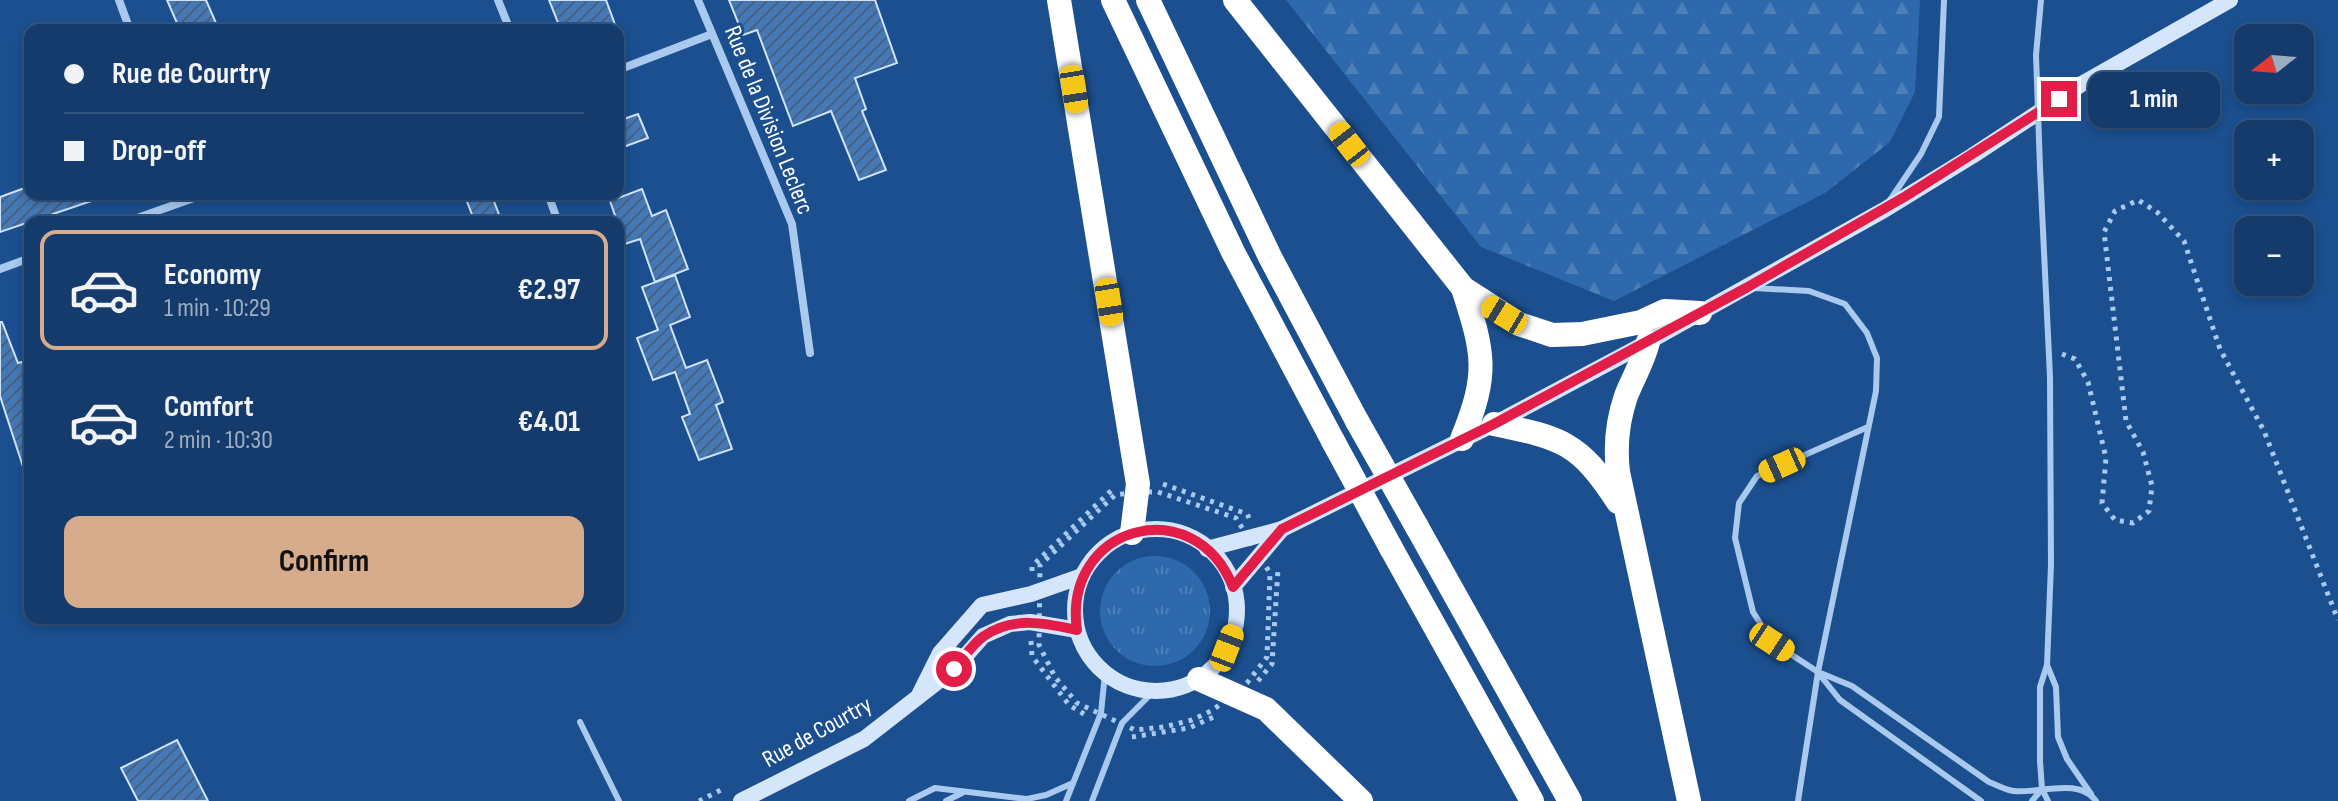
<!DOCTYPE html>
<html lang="en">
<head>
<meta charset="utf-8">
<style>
	body { margin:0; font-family:"Sofia Sans Condensed",sans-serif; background:#214673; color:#f1f3f6; height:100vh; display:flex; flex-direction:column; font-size:30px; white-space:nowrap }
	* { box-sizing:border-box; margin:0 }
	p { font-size:26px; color:#9dadc1 }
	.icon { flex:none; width:44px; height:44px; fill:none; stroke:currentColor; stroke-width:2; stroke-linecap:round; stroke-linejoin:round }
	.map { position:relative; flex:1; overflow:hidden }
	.sheet { position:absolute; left:24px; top:216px; width:600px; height:408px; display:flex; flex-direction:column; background:#143b6b; border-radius:16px; box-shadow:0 4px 12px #0003,0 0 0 2px #33557e }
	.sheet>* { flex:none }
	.top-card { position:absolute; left:24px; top:24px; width:600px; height:176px; border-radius:16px; box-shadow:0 4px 12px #0003,0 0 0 2px #33557e; display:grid; align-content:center; height:176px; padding:0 40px; background:#143b6b }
	.needle { width:52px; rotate:253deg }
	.buttons { position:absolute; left:2234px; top:24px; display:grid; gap:16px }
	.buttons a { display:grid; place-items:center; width:80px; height:80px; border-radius:16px; background:#143b6b; box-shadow:0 4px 12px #0003,0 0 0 2px #33557e; font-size:40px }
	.end { position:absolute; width:36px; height:36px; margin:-18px; border:10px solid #e11d48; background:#fff; box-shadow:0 0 0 4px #fff }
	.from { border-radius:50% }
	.bubble { position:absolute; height:56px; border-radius:16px; background:#143b6b; box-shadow:0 4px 12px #0003,0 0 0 2px #33557e; font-size:26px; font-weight:700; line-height:56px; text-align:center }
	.car { position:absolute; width:24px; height:48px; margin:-24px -12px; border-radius:10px; box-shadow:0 0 6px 2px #0007; background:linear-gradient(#f5c518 24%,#345 0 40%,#f5c518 0 76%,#345 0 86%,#f5c518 0) }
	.top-card b { display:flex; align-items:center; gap:28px; height:76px; font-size:30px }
	.top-card b+b { border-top:2px solid #33557e }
	.top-card i { width:20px; height:20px; background:#f1f3f6 }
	ul { padding:14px 0 0; list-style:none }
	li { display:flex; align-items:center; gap:24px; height:120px; margin:0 16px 12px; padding:0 24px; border:4px solid transparent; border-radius:16px }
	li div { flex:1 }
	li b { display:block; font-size:30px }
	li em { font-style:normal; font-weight:700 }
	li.active { border-color:#d6ab8b }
	li>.icon { width:72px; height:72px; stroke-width:1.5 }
	.primary-button { display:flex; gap:16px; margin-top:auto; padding:16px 40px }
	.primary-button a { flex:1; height:92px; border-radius:16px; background:#d6ab8b; color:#111; font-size:32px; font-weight:700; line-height:92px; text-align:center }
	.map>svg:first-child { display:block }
	.grass { fill:url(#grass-tufts) }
	.forest { fill:url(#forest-firs) }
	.building { fill:url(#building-hatch); stroke:#cfe3fa; stroke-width:2 }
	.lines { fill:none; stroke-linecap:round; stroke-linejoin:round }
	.path { stroke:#a9c9ee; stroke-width:5; stroke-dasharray:4 6; stroke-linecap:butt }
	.lane { stroke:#a9c9ee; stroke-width:6 }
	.street { stroke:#a9c9ee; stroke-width:8 }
	.secondary { stroke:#d6e6fa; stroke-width:16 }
	.highway { stroke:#fff; stroke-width:24 }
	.lane-bridge { stroke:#a9c9ee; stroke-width:6 }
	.highway-bridge { stroke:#fff; stroke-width:24 }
	.route { stroke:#e11d48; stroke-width:10 }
	.labels { text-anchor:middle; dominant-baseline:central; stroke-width:6; stroke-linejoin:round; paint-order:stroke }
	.street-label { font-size:24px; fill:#fff; stroke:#1b4f8f }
</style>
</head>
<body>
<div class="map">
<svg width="2338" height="801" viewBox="0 0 2338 801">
	<defs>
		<pattern id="grass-tufts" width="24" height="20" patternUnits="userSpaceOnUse" patternTransform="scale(2)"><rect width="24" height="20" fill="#2e69ad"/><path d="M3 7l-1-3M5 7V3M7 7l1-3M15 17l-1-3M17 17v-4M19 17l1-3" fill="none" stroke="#4d80b9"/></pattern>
		<pattern id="forest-firs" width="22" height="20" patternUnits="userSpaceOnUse" patternTransform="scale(2)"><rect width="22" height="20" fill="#2e69ad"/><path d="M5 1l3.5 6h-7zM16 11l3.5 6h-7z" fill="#4d80b9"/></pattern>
		<pattern id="building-hatch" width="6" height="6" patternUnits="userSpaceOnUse" patternTransform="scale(2)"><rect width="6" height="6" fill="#4478b7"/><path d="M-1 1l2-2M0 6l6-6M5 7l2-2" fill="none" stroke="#486282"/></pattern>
	</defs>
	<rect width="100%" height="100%" fill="#1b4f8f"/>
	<circle class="grass" cx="1155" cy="611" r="55"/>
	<path class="forest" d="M 1286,0 L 1920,0 L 1915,92 L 1890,142 L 1825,193 L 1614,301 L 1481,247 Z"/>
	<g class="building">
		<path d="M 167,0 L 206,0 L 219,30 L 180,30 Z"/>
		<path d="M 549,0 L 606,0 L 617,30 L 561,30 Z"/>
		<path d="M 729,0 L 875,0 L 897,63 L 855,78 L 866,109 L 862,111 L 886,170 L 859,180 L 831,111 L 793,126 L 757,30 L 743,35 Z"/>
		<path d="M 638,114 L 648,138 L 618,149 L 618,121 Z"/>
		<path d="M 30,186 L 30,194 L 102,194 L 103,197 L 0,232 L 0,197 Z"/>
		<path d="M 642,189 L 652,216 L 666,210 L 688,269 L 655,282 L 640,239 L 625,244 L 610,201 Z"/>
		<path d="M 464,194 L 491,194 L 502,222 L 475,222 Z"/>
		<path d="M 675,275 L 690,317 L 670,325 L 686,368 L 707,360 L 723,402 L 716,405 L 732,449 L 699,460 L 682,417 L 690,414 L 675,372 L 653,380 L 637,338 L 658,330 L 642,287 Z"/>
		<path d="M 0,322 L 2,322 L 18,363 L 22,362 L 30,385 L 30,478 L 27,479 L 0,396 Z"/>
		<path d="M 177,740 L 208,801 L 138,801 L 121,768 Z"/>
	</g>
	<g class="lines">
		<g class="path">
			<path d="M 2062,354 L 2075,359 L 2088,382 L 2106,458 L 2102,503 L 2115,520 L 2133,523 L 2149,511 L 2152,486 L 2143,452 L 2126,421 L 2104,232 L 2115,211 L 2138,200 L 2157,212 L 2184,241 L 2220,349 L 2264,431 L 2338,620"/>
			<path d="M 1163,484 L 1247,514 L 1249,518"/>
			<path d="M 1138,492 L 1158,492 L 1236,518 L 1270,573 L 1267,657 L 1247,683 L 1213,710 L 1192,720 L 1164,727 L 1135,730 L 1077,703 L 1055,677 L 1039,645 L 1040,565 L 1115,495 Z"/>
			<path d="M 1032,571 L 1032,566 L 1114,488"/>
			<path d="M 1031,641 L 1032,656 L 1069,705 L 1084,714"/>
			<path d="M 1258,681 L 1272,664 L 1278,569"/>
			<path d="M 1132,737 L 1189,728 L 1218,715"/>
			<path d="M 699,801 L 723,789"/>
		</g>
		<g class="lane">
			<path d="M 2036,55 L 2041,0"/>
			<path d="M 2040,168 L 2050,377 L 2051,565 L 2047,665 L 2040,687 L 2040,761 L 2042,789 L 2048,801"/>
			<path d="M 1890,200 L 1921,154 L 1939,117 L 1944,0"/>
			<path d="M 1753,288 L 1809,291 L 1845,304 L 1867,333 L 1877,358 L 1876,391 L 1818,672 L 1798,801"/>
			<path d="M 1868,427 L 1757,476 L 1739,503 L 1735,538 L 1753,612 L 1772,642 L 1818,672 L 1852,686 L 1989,782 C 1997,785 2006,790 2014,791 C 2038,794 2079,777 2096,801"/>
			<path d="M 2047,665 L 2056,687 L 2058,737 L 2067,759 L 2091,794"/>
			<path d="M 1820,675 L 1840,700 L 1981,801"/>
			<path d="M 580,722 L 619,801"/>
			<path d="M 909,801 L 935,788 L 1027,799 L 1046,795 L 1073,783"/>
			<path d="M 946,801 L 962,793"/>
			<path d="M 1066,801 L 1101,713 L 1105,673"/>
			<path d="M 1092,801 L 1122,723 L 1153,692"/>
			<path d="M 2032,801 L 2042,789"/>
		</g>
		<g class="street">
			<path d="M 119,0 L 130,30"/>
			<path d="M 498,0 L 510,30"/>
			<path d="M 698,0 L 792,224 L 810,353"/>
			<path d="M 618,70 L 712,34"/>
			<path d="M 548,194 L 558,222"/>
			<path d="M 126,222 L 205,194"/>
			<path d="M 0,269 L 30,258"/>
		</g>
		<g class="secondary">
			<circle cx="1156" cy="610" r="81"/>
			<path d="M 1207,549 L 1282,529 L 1494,424 L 1648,342 L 1884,210 L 1972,156 L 2080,85 L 2230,0"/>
			<path d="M 1233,587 L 1282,529"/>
			<path d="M 920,693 L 940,653 L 982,605 L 1031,594 L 1082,576"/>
			<path d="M 741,801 L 864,739 L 954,669 L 983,636 L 1010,624 L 1030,622 L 1077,630"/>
		</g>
		<g class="highway">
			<path d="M 1059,0 L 1138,484 L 1132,533"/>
			<path d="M 1113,0 L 1233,252 L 1333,441"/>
			<path d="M 1148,0 L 1270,257 L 1357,421"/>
			<path d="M 1235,0 L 1463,288 L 1519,324 L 1552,335 L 1582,334 L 1641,322 L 1665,311 L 1700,313"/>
			<path d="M 1648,342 C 1643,362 1633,378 1626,396 C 1617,422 1615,446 1618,472 L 1689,801"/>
			<path d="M 1494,424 C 1562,438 1579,442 1618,502"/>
			<path d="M 1462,439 C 1489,373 1484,354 1463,288"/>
			<path d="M 1417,527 L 1570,801"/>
			<path d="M 1391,548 L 1532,801"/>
			<path d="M 1199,679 L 1266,709 L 1361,801"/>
		</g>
		<path class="lane-bridge" d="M 2036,55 L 2040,168"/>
		<g class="highway-bridge">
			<path d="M 1357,421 L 1417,527"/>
			<path d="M 1333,441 L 1391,548"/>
		</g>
	</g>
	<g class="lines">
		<path class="route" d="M 954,669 C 963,659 973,643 984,636 C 1013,616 1045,623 1077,630 C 1062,526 1194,489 1233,587 L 1282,529 L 1494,424 L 1746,288 L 1906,196 L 2059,99"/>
	</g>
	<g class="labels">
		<g class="street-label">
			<text transform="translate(769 120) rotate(68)">Rue de la Division Leclerc</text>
			<text transform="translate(817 732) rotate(-29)">Rue de Courtry</text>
		</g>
	</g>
</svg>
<div class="buttons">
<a><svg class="needle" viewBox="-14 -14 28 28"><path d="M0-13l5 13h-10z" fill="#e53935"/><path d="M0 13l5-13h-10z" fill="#9dadc1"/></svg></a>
<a>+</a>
<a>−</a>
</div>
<i class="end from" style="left:954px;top:669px"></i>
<i class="end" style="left:2059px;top:99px"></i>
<div class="bubble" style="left:2088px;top:72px;width:132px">1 min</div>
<i class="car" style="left:1074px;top:89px;rotate:171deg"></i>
<i class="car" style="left:1349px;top:144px;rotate:322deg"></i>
<i class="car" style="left:1109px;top:302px;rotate:171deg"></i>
<i class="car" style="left:1504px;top:315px;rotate:301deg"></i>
<i class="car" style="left:1782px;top:465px;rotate:246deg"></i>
<i class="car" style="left:1772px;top:642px;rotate:123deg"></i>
<i class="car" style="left:1227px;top:648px;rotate:21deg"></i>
<div class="top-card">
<b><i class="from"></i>Rue de Courtry</b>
<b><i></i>Drop-off</b>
</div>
<section class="sheet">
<ul>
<li class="active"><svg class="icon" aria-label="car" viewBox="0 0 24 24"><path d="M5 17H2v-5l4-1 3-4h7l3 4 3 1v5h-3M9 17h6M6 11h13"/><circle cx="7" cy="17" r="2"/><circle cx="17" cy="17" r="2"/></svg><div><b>Economy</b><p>1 min · 10:29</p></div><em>€2.97</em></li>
<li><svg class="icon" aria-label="car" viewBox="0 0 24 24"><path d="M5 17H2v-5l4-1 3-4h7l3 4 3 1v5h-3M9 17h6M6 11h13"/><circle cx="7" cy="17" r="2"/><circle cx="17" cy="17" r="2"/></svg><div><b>Comfort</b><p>2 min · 10:30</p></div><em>€4.01</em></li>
</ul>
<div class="primary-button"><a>Confirm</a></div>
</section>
</div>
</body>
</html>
